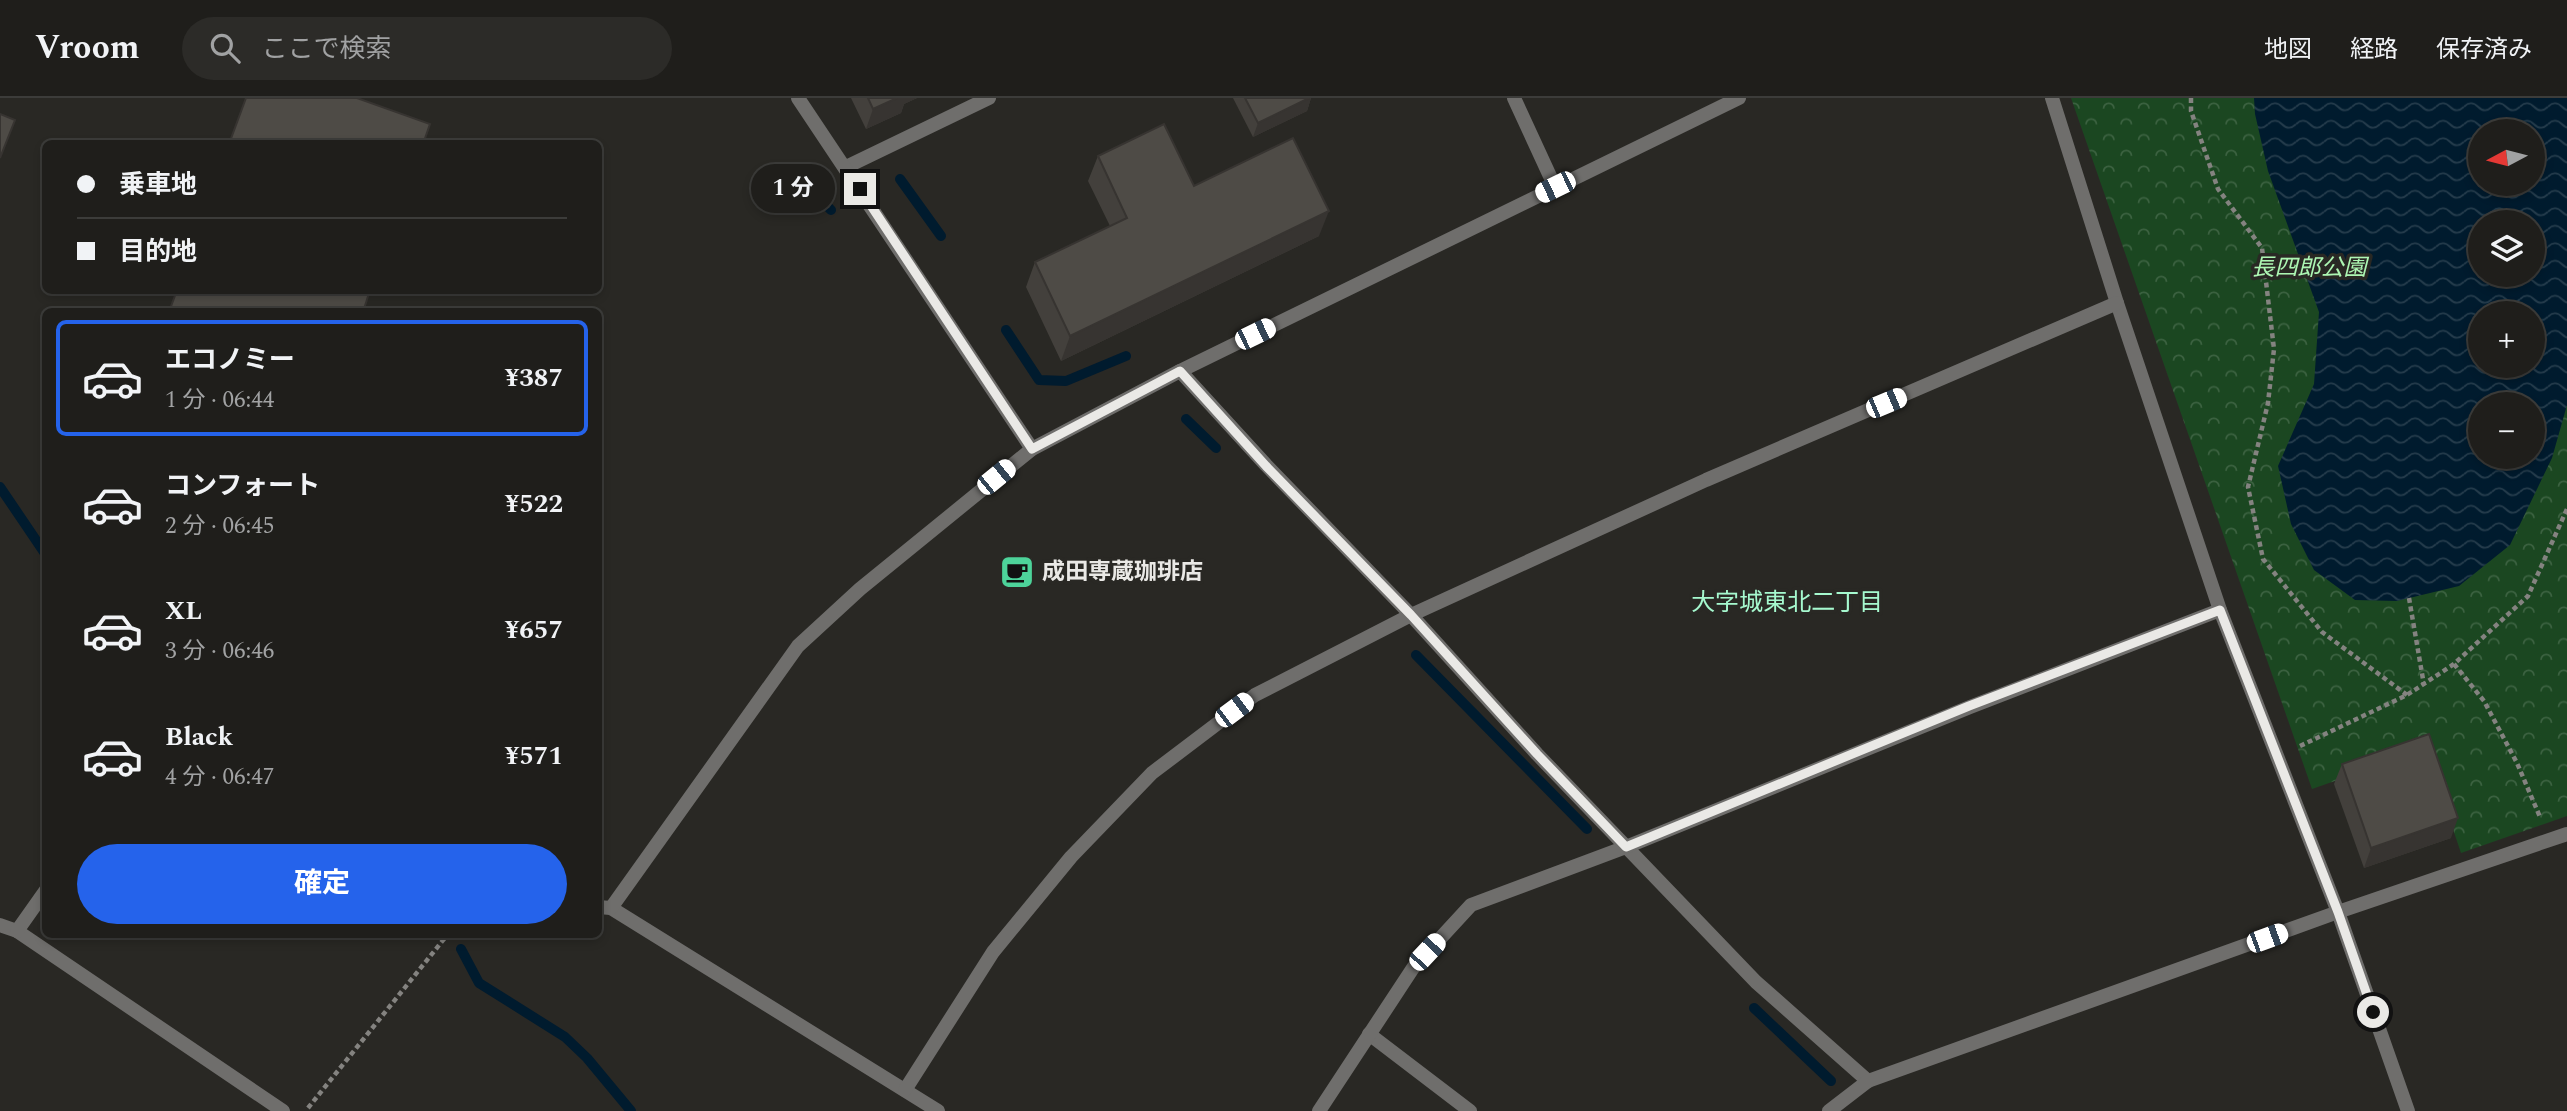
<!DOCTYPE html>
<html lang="ja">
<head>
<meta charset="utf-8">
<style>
	body { margin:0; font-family:Spectral,"Noto Sans JP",serif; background:#2c2b28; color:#f1f3f6; height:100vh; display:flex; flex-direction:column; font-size:26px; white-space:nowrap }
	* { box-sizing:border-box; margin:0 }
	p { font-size:23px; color:#a1a2a3 }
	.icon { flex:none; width:38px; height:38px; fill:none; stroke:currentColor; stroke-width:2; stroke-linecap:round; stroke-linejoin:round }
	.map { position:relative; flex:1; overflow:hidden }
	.side { position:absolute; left:42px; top:210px; width:560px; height:630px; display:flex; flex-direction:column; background:#1f1e1b; border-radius:10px; box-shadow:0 4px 10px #0003,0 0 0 2px #3c3c3a }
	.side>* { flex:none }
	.guide { position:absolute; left:42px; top:42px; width:560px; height:154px; border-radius:10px; box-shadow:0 4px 10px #0003,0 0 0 2px #3c3c3a; display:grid; align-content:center; height:154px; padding:0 35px; background:#1f1e1b }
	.needle { width:46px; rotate:263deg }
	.buttons { position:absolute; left:2468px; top:21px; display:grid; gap:14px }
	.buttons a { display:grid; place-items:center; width:77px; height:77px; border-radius:50%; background:#1f1e1b; box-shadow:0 4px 10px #0003,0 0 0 2px #3c3c3a; font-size:35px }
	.end { position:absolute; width:32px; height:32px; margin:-16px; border:9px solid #eae9e6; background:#111; box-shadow:0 0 0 4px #111 }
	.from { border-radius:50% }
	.bubble { position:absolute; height:49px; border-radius:24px; background:#1f1e1b; box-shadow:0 4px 10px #0003,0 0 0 2px #3c3c3a; font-size:23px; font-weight:700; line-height:49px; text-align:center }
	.car { position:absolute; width:21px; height:42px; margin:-21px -10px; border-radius:9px; box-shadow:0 0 5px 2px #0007; background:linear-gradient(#fff 24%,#345 0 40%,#fff 0 76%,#345 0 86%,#fff 0) }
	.guide b { display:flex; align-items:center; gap:24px; height:66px; font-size:26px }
	.guide b+b { border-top:2px solid #3c3c3a }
	.guide i { width:18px; height:18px; background:#f1f3f6 }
	ul { padding:12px 0 0; list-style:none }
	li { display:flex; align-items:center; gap:21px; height:116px; margin:0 14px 10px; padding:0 21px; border:4px solid transparent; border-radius:10px }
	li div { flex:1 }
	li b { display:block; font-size:26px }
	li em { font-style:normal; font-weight:700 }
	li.on { border-color:#2563eb }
	li>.icon { width:63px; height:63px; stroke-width:1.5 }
	.button { display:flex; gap:14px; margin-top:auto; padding:14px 35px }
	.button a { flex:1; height:80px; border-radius:42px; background:#2563eb; color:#fff; font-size:28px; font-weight:700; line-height:80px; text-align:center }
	header { display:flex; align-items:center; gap:42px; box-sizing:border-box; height:98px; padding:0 35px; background:#1f1e1b; border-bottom:2px solid #3c3c3a }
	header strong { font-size:33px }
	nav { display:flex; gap:38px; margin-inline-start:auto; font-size:24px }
	.search { width:490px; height:63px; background:#2c2b28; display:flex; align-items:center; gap:18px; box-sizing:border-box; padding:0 24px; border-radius:38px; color:#a1a2a3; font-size:26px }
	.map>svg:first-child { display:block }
	.forest { fill:url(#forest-crowns); fill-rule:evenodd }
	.water { fill:url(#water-waves); fill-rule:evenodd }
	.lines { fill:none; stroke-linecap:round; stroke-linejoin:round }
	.stream { stroke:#001b2e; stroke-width:10 }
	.path { stroke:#848380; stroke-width:4.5; stroke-dasharray:5 3.5; stroke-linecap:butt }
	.minor { stroke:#6f6e6c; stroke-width:14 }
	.tertiary { stroke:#6f6e6c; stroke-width:14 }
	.wall { fill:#43403c }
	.shaded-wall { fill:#373431 }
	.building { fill:#4e4b46; stroke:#373431; stroke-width:2 }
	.route { stroke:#eae9e6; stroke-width:9 }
	.labels { text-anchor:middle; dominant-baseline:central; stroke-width:7; stroke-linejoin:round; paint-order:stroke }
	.park-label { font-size:23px; font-style:italic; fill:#adf6b3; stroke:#292824 }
	.poi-label { font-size:23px; font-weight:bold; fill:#eae9e6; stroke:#292824; text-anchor:start }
	.neighbourhood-label { font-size:24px; fill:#a6f9cf; stroke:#292824 }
</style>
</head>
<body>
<header>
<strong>Vroom</strong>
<div class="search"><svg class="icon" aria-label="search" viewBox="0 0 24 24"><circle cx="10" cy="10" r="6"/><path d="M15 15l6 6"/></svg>ここで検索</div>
<nav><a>地図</a><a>経路</a><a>保存済み</a></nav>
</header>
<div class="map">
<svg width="2567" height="1013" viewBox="0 0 2567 1013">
	<defs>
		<pattern id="forest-crowns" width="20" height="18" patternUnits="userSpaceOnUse" patternTransform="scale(1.75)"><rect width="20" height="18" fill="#1b4721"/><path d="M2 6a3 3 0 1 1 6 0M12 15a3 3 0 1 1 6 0" fill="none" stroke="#3c6241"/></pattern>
		<pattern id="water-waves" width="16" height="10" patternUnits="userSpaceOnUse" patternTransform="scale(1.75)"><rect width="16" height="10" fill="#001b2e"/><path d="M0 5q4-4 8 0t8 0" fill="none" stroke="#253c4c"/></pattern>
	</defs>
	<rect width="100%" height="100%" fill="#292824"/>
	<path class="forest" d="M 2071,0 L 2567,0 L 2567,718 L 2461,755 L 2426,651 L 2312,691 ZM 2480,33 L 2532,33 L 2532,86 L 2480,86 ZM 2480,124 L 2532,124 L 2532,177 L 2480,177 ZM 2480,215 L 2532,215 L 2532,268 L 2480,268 ZM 2480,306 L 2532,306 L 2532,359 L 2480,359 Z"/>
	<path class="water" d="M 2254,0 L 2567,0 L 2567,307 L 2552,360 L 2510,447 L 2459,488 L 2397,503 L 2355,502 L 2314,472 L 2291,426 L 2278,368 L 2314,286 L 2319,214 L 2268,73 L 2255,16 ZM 2480,33 L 2532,33 L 2532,86 L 2480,86 ZM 2480,124 L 2532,124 L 2532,177 L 2480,177 ZM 2480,215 L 2532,215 L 2532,268 L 2480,268 ZM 2480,306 L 2532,306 L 2532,359 L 2480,359 Z"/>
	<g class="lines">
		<g class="stream">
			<path d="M 794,75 L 831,112"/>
			<path d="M 900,81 L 941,138"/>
			<path d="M 1006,232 L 1039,282 L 1066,283 L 1126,258"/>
			<path d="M 1186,321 L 1216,350"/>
			<path d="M 0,389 L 46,457"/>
			<path d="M 1416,557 L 1587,731"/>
			<path d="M 461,851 L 479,885 L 565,939 L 587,960 L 631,1013"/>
			<path d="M 1754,910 L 1831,983"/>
		</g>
		<g class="path">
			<path d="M 2191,0 L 2191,13 L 2218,91 L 2262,150 L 2274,251 L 2268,305 L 2248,389 L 2263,461 L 2322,534 L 2407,597"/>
			<path d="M 2409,500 L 2424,587"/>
			<path d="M 2454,566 L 2484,603 L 2517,665 L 2540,719"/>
			<path d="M 2300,648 L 2407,597 L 2454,566 L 2528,498 L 2567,411"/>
			<path d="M 308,1010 L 448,836"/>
		</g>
		<g class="minor">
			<path d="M 1514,0 L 1555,89"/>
			<path d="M 2052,0 L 2117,205 L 2220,512 L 2338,814 L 2408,1013"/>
			<path d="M 846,69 L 989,0"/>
			<path d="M 1180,273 L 1266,367 L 1411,517 L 1537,656 L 1756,884 L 1868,983"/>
			<path d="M 598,809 L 611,810 L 938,1013"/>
			<path d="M 0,827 L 17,833 L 283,1013"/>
			<path d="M 17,833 L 46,792"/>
			<path d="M 1369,936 L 1470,1013"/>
			<path d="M 905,992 L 993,854 L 1071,759 L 1152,675 L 1255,597 L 1411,517 L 1706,382 L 2117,205"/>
			<path d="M 1319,1013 L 1413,870 L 1471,807 L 1626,749 L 1970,609 L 2220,512"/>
			<path d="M 1829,1013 L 1868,983 L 2338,814 L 2567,736"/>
		</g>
		<g class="tertiary">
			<path d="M 798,0 L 1032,351"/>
			<path d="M 611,810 L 798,548 L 860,491 L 1032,351 L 1180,273 L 1739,0"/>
		</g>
	</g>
	<g class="wall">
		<path d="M 851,0 L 917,0 L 904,6 L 901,15 L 866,31 Z"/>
		<path d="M 1233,0 L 1311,0 L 1307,13 L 1253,39 Z"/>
		<path d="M 1098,58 L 1194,88 L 1319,138 L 1061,263 L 1026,189 L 1035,164 L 1110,128 L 1088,83 Z"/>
		<path d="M 2342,666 L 2451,740 L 2364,770 L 2334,686 Z"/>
	</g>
	<g class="shaded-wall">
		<path d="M 897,0 L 917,0 L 904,6 L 901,15 L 866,31 L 873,11 Z"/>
		<path d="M 1309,0 L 1311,0 L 1307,13 L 1253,39 L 1258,25 Z"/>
		<path d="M 1329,113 L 1319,138 L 1061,263 L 1070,238 Z"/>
		<path d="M 2458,720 L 2451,740 L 2364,770 L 2371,750 Z"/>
	</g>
	<g class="building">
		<path d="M 246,0 L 357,0 L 430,26 L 423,46 L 229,46 Z"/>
		<path d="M 868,0 L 897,0 L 873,11 Z"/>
		<path d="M 1245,0 L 1309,0 L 1258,25 Z"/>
		<path d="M 0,16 L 15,22 L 0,60 Z"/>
		<path d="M 1164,26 L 1194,88 L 1293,40 L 1329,113 L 1070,238 L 1035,164 L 1127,120 L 1098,58 Z"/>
		<path d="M 177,192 L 370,192 L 363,214 L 169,214 Z"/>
		<path d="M 2429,636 L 2458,720 L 2371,750 L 2342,666 Z"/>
	</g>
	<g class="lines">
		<path class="route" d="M 860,91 L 1032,351 L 1180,273 L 1266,368 L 1411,517 L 1537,656 L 1626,749 L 1969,608 L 2220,512 L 2338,814 L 2373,914"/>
	</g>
	<defs>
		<g id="cafe-square" transform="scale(1.75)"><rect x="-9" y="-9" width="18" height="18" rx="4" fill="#4dd39a" stroke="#292824"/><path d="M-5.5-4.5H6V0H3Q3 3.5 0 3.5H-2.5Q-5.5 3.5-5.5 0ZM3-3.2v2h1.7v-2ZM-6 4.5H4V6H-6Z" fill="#111"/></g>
	</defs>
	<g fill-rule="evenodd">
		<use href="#cafe-square" x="1017" y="474"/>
	</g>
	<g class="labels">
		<g class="park-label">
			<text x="2309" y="170">長四郎公園</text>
		</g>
		<g class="poi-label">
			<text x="1042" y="474">成田専蔵珈琲店</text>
		</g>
		<g class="neighbourhood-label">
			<text x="1787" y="505">大字城東北二丁目</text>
		</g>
	</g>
</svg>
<div class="buttons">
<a><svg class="needle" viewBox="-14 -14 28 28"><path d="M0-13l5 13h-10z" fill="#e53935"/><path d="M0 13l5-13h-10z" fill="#a1a2a3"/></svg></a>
<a><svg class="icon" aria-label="layers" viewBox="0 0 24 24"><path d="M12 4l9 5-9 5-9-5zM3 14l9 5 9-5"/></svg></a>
<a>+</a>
<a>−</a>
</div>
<i class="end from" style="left:2373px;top:914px"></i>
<i class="end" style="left:860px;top:91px"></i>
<div class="bubble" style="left:751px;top:66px;width:84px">1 分</div>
<i class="car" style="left:1555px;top:89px;rotate:244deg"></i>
<i class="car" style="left:1255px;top:236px;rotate:64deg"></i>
<i class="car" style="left:1886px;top:305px;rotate:67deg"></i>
<i class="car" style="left:996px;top:379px;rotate:51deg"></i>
<i class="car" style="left:1234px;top:612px;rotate:53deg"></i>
<i class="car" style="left:2267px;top:840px;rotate:70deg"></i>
<i class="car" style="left:1427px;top:854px;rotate:43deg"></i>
<div class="guide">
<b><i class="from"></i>乗車地</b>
<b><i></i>目的地</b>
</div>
<section class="side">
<ul>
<li class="on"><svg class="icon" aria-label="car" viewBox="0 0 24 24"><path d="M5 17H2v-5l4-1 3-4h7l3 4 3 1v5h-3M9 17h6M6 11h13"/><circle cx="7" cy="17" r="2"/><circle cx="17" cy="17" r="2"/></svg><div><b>エコノミー</b><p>1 分 · 06:44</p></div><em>¥387</em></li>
<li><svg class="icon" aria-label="car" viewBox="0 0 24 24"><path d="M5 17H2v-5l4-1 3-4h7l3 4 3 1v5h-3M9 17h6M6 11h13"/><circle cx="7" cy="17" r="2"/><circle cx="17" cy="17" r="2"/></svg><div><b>コンフォート</b><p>2 分 · 06:45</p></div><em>¥522</em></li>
<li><svg class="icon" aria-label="car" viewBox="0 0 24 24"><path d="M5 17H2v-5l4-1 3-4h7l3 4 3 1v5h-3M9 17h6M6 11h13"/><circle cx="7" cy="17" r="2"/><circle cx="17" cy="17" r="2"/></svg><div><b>XL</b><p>3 分 · 06:46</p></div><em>¥657</em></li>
<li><svg class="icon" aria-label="car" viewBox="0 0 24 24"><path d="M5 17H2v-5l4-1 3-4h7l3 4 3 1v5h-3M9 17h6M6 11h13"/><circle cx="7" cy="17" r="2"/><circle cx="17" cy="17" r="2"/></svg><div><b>Black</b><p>4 分 · 06:47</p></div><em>¥571</em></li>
</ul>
<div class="button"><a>確定</a></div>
</section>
</div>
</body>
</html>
